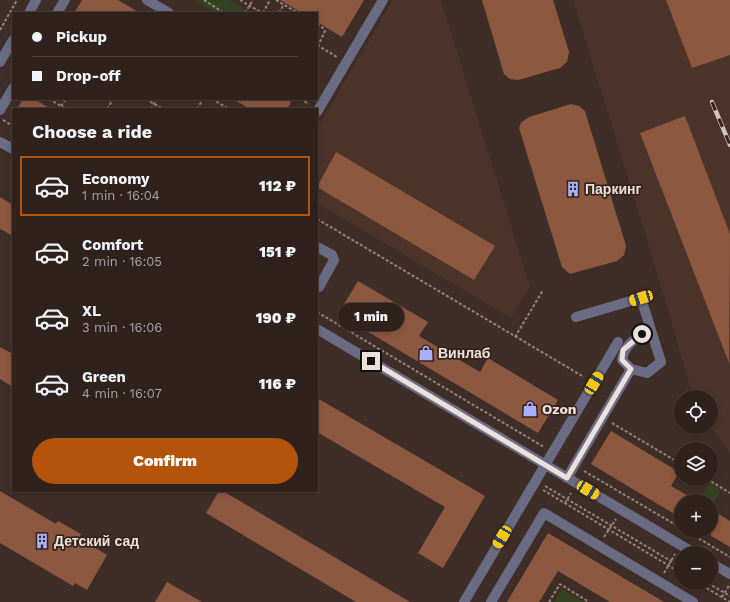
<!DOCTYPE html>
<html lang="en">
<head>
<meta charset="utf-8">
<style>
	body { margin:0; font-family:"Work Sans",sans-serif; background:#372a26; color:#f1f3f6; height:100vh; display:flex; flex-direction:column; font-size:15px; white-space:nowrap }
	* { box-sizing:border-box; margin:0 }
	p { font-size:13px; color:#a7a4a4 }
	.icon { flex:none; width:22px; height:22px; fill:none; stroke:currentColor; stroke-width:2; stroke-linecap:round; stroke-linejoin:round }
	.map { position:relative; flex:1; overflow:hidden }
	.drawer { position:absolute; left:12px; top:108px; width:306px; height:384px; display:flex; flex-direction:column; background:#2f221d; border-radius:0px; box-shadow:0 2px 6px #0003,0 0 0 1px #4a3f3b }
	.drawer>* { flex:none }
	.top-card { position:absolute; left:12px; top:12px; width:306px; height:88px; border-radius:0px; box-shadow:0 2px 6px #0003,0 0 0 1px #4a3f3b; display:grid; align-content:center; height:88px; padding:0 20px; background:#2f221d }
	.controls { position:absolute; left:674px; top:390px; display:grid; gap:8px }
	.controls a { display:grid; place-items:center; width:44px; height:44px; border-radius:50%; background:#2f221d; box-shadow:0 2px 6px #0003,0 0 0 1px #4a3f3b; font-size:20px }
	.end { position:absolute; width:18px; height:18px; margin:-9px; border:5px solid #ebe0db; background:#111; box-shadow:0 0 0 2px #111 }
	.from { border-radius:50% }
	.bubble { position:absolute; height:28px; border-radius:14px; background:#2f221d; box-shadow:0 2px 6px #0003,0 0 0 1px #4a3f3b; font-size:13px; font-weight:800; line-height:28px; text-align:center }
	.car { position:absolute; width:12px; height:24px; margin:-12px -6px; border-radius:5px; box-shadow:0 0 3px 1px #0007; background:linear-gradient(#f5c518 24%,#345 0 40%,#f5c518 0 76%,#345 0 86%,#f5c518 0) }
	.top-card b { display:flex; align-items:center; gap:14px; height:38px; font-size:15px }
	.top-card b+b { border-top:1px solid #4a3f3b }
	.top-card i { width:10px; height:10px; background:#f1f3f6 }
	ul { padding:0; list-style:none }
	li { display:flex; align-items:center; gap:12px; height:60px; margin:0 8px 6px; padding:0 12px; border:2px solid transparent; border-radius:0px }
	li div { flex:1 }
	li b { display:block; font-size:15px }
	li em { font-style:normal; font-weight:800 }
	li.on { border-color:#b45309 }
	li>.icon { width:36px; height:36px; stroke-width:1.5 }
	h2 { padding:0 20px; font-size:18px; line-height:48px }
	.button { display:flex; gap:8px; margin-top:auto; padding:8px 20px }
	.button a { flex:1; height:46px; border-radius:24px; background:#b45309; color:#fff; font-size:16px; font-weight:800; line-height:46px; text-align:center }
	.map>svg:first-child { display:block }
	.built { fill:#4c342a }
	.green { fill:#354221 }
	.building { fill:#8d5840 }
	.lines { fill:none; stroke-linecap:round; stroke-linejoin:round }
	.path { stroke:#92837d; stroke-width:2; stroke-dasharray:3 2; stroke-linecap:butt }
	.minor { stroke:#696c83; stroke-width:10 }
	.rail-casing { stroke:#d1c5bf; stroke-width:4.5 }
	.rail { stroke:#34241d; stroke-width:3; stroke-dasharray:9; stroke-linecap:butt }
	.route { stroke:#ebe0db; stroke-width:5 }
	.labels { text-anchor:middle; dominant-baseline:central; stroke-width:3.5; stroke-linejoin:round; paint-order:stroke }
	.poi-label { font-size:14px; font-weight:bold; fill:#ebe0db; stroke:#34241d; text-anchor:start }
</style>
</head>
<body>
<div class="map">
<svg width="730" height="602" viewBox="0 0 730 602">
	<rect width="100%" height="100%" fill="#3f2e27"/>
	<g class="built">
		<path d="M 393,0 L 441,0 L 530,287 L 511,318 L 317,203 L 317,129 Z"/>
		<path d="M 573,0 L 730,0 L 730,453 L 711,427 L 711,397 L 694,397 L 691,389 L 653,259 Z"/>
	</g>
	<g class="green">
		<path d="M 195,0 L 229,0 L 251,13 L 217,13 Z"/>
		<path d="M 709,483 L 721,490 L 714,502 L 702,495 Z"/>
		<path d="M 562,589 L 584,602 L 554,602 Z"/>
	</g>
	<g class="building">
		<path d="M 82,0 L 118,0 L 140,13 L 74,13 Z"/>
		<path d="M 280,0 L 364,0 L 342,37 L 317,22 L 317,13 L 302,13 Z"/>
		<path d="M 482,0 L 553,0 L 569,52 L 567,62 L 560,68 L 518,80 L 510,79 L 504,74 Z"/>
		<path d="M 666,0 L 730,0 L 730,55 L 692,68 Z"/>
		<path d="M 23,99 L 34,99 L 51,109 L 17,109 Z"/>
		<path d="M 233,99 L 285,99 L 291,102 L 287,109 L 250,109 Z"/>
		<path d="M 571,104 L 579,106 L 585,111 L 626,246 L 624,255 L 617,261 L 570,274 L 562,267 L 519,128 L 521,123 L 529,117 Z"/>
		<path d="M 685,116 L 730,234 L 729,363 L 640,133 Z"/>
		<path d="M 336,152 L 495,246 L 474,280 L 317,187 Z"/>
		<path d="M 0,197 L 13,205 L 13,236 L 0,229 Z"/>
		<path d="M 358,281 L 428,322 L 419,336 L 480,372 L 488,358 L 558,400 L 538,433 L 338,314 Z"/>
		<path d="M 0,347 L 13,354 L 13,387 L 0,379 Z"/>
		<path d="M 317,398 L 485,496 L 443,568 L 418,553 L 445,507 L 317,432 Z"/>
		<path d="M 611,431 L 679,472 L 671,486 L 697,501 L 681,501 L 681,518 L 591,464 Z"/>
		<path d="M 0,491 L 56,524 L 58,521 L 81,534 L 79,538 L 107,555 L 87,590 L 75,583 L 73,586 L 0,543 Z"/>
		<path d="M 219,491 L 223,491 L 410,602 L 356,602 L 206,513 Z"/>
		<path d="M 711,509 L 730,521 L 730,547 L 711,536 Z"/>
		<path d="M 548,533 L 637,586 L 664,602 L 610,602 L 558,571 L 539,602 L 507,602 Z"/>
		<path d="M 167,582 L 202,602 L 155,602 Z"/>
	</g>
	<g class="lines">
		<g class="path">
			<path d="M 204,0 L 224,13"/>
			<path d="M 240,0 L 262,13"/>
			<path d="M 276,0 L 298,13"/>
			<path d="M 245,13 L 253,0"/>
			<path d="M 263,13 L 270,0"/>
			<path d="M 279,13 L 284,4"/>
			<path d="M 317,24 L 323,28 L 325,31 L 318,46"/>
			<path d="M 0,30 L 17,0"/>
			<path d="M 317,45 L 337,57"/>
			<path d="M 49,99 L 66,109"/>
			<path d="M 146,99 L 163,109"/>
			<path d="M 212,99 L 229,109"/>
			<path d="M 300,99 L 309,104"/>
			<path d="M 61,106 L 66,99"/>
			<path d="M 107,109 L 113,99"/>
			<path d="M 151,109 L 157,99"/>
			<path d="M 197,109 L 203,99"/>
			<path d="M 3,120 L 13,126"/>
			<path d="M 317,219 L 584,377"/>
			<path d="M 317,312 L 544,447"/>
			<path d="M 515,337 L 543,290"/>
			<path d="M 612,423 L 681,464"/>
			<path d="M 584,471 L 681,528"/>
			<path d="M 707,479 L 730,493"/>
			<path d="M 545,486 L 681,567"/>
			<path d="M 543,490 L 681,573"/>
			<path d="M 565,503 L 571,493"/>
			<path d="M 686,531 L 730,557"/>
			<path d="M 604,537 L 616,519"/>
			<path d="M 704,547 L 712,552"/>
			<path d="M 664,573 L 675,554"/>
			<path d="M 698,583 L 730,602"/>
			<path d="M 708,583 L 730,596"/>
			<path d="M 722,597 L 730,584"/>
			<path d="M 549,602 L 560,584 L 589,602"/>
		</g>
		<g class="minor">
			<path d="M 147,0 L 169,13"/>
			<path d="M 29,13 L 36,0"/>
			<path d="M 57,13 L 65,0"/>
			<path d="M 0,62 L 13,40"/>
			<path d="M 0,110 L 13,88"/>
			<path d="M 317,112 L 383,0"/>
			<path d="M 0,142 L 13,149"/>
			<path d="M 317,247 L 332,255 L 334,260 L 319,287 L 317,286"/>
			<path d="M 576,317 L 641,298 L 661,362 L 647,373 L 631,369 L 622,360 C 624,344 638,337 650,328"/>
			<path d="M 317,329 L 694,553"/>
			<path d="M 567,478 L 631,369"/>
			<path d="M 711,563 L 730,574"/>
			<path d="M 464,602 L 618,342"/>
			<path d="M 491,602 L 544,513 L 693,602"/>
		</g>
		<g class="rail-casing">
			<path id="rail" d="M 712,102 L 730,145"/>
		</g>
		<use href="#rail" class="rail"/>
	</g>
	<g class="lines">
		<path class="route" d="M 371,361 L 567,478 L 631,369 L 622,360 L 623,350 L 642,334"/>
	</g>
	<defs>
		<g id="building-bare" transform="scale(1.2)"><path d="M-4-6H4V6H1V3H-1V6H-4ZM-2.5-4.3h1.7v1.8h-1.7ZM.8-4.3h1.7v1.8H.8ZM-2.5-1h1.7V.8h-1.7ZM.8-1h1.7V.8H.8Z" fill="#aab0fb" stroke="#34241d" stroke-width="2.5" paint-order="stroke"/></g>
		<g id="shop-bare" transform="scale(1.2)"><path d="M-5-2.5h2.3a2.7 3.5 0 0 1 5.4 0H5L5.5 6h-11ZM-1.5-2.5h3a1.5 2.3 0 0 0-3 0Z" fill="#aab0fb" stroke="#34241d" stroke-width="2.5" paint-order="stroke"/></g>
	</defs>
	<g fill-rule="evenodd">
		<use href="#building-bare" x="573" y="189"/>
		<use href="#shop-bare" x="426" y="353"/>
		<use href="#shop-bare" x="530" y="409"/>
		<use href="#building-bare" x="42" y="541"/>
	</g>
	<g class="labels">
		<g class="poi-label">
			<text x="585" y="189">Паркинг</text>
			<text x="438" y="353">Винлаб</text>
			<text x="542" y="409">Ozon</text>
			<text x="54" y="541">Детский сад</text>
		</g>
	</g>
</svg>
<div class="controls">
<a><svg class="icon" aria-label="locate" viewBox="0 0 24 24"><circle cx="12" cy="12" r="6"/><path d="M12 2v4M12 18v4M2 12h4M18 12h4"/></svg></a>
<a><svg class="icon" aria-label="layers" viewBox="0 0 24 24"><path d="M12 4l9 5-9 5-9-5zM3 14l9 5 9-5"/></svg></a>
<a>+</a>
<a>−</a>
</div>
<i class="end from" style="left:642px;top:334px"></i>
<i class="end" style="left:371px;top:361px"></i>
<div class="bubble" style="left:338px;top:303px;width:66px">1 min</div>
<i class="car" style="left:641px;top:298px;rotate:253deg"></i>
<i class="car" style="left:594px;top:383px;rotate:31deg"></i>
<i class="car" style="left:588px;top:490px;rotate:121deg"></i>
<i class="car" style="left:502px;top:537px;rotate:211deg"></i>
<div class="top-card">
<b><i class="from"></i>Pickup</b>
<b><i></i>Drop-off</b>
</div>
<section class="drawer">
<h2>Choose a ride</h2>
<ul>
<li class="on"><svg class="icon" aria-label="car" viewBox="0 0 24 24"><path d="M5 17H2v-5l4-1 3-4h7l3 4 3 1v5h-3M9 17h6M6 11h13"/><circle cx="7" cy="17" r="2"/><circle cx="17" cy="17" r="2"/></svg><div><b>Economy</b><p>1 min · 16:04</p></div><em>112 ₽</em></li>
<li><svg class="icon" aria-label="car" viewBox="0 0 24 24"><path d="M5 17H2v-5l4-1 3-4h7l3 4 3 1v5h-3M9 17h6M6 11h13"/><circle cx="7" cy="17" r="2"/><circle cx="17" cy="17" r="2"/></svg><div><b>Comfort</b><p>2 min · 16:05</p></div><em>151 ₽</em></li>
<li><svg class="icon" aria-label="car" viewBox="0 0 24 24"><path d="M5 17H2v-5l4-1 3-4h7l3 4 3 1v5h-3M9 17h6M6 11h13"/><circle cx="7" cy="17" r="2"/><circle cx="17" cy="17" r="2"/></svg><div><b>XL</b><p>3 min · 16:06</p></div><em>190 ₽</em></li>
<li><svg class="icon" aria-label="car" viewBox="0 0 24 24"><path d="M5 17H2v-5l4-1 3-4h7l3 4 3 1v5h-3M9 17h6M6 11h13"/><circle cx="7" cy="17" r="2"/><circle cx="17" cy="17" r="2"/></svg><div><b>Green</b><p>4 min · 16:07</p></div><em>116 ₽</em></li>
</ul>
<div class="button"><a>Confirm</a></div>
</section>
</div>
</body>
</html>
